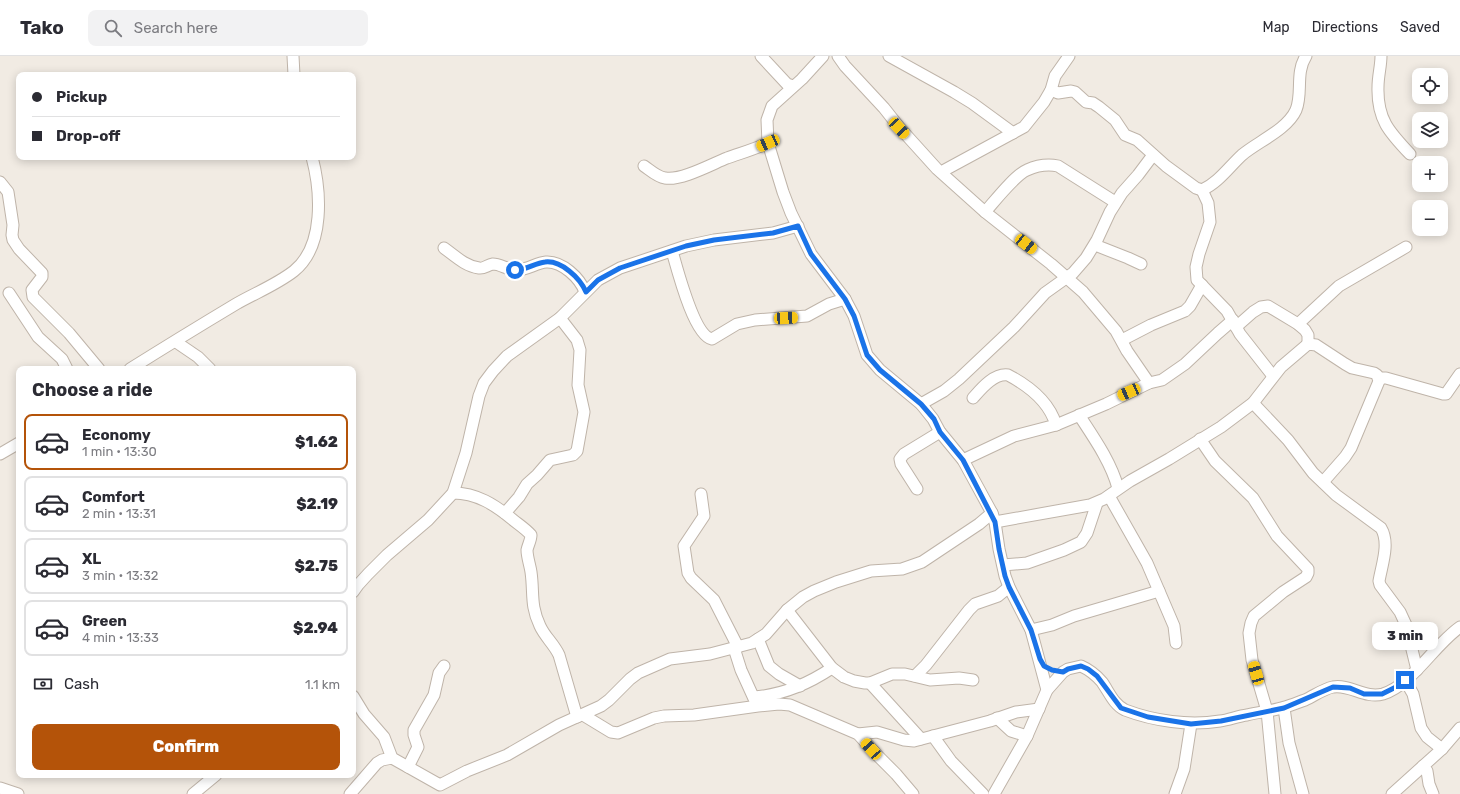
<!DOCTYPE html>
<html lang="en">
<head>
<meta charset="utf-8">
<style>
	body { margin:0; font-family:Rubik,sans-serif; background:#f2f2f3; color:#2b2b33; height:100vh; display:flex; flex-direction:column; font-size:15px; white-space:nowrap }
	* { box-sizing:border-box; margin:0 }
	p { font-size:13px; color:#7c7c81 }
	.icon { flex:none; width:22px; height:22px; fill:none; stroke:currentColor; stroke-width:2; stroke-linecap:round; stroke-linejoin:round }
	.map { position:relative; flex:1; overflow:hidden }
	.panel { position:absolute; left:16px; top:310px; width:340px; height:412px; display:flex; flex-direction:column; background:#fff; border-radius:8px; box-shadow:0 2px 10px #0003 }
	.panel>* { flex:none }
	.banner { position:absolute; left:16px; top:16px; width:340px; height:88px; border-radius:8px; box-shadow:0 2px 10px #0003; display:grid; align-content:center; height:88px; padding:0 16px; background:#fff }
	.tools { position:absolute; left:1412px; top:12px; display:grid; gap:8px }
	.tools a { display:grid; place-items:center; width:36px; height:36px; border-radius:8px; background:#fff; box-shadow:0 2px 10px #0003; font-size:20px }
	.end { position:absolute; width:18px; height:18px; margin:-9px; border:5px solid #1a73e8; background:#fff; box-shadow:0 0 0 2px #fff }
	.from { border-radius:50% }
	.bubble { position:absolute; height:28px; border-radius:8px; background:#fff; box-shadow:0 2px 10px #0003; font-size:13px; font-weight:800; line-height:28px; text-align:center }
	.car { position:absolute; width:12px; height:24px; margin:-12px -6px; border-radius:5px; box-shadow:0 0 3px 1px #0007; background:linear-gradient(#f5c518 24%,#345 0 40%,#f5c518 0 76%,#345 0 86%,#f5c518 0) }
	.banner b { display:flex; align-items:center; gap:14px; height:38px; font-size:15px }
	.banner b+b { border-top:1px solid #e1e1e2 }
	.banner i { width:10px; height:10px; background:#2b2b33 }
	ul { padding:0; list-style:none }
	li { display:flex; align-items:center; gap:12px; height:56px; margin:0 8px 6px; padding:0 8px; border:2px solid #e1e1e2; border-radius:8px }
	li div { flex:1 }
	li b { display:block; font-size:15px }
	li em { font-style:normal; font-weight:800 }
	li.on { border-color:#b45309 }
	li>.icon { width:36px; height:36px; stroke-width:1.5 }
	h2 { padding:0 16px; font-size:18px; line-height:48px }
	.pay { display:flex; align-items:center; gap:10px; height:44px; padding:0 16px; font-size:15px }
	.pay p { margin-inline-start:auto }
	.button { display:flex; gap:8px; margin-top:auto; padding:8px 16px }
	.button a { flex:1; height:46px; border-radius:8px; background:#b45309; color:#fff; font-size:16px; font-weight:800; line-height:46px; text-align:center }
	header { display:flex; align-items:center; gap:24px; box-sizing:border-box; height:56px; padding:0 20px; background:#fff; border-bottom:1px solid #e1e1e2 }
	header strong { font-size:19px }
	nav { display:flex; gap:22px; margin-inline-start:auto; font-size:14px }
	.search { width:280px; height:36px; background:#f2f2f3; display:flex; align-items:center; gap:10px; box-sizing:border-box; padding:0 14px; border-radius:8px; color:#7c7c81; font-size:15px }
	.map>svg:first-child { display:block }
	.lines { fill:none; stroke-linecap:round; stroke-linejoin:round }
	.minor-casing { stroke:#bfb4a9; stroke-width:13 }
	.minor { stroke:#fff; stroke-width:11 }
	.route { stroke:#1a73e8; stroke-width:5 }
</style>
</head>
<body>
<header>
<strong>Tako</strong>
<div class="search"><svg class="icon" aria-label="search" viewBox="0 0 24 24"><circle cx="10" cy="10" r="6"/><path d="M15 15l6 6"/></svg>Search here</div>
<nav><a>Map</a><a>Directions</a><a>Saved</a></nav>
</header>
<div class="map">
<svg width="1460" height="738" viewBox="0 0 1460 738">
	<rect width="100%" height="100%" fill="#f1ebe3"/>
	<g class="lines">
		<g class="minor-casing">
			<g id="minor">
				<path d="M 293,0 L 294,19"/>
				<path d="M 761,0 L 787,28 L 793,30"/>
				<path d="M 823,0 L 802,23 L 772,50 L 767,64 L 768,87 L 783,136 L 791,157 L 811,198 L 845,243 L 854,260 L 867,299 L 880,314 L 921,348 L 933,363 L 940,376 L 963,404 L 992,457 L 995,466 L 999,493 L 1005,520 L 1009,531 L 1031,574 L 1047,634"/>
				<path d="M 838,0 L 845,10 L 884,52 L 899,71 L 937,113 L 985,156 L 1051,208 L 1083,236 L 1116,275 L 1127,295 L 1149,327"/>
				<path d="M 889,0 L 954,36 L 972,47 L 1013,77"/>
				<path d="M 1381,0 C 1381,10 1378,20 1378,31 C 1377,63 1389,76 1410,98"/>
				<path d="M 1051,34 L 1058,37 L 1071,35 L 1075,36 L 1086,46 L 1093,47 L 1099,51 L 1115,64 L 1125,79 L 1137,84 L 1166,110 L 1196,132 L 1202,134 C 1218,127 1229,111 1242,99 C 1257,86 1287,74 1296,54 C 1303,37 1295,17 1306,0"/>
				<path d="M 644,110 C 650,114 657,121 665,122 C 681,125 712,108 727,102 C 741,97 755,93 768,87"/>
				<path d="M 941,116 L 1024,71 L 1044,46 L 1051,34 L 1055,20 L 1069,0"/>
				<path d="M 0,126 L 8,136 L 13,169 L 12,179 L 13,184 L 19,193 L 42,217 L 42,221 L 32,234 L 33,241 L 69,277 L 99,313"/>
				<path d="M 1202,134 L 1208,147 L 1210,166 L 1199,198 L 1196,211 L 1197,224 L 1227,255 L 1240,278 L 1273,320"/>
				<path d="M 985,156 C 994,146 1015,119 1027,114 C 1036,110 1048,108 1058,110 L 1115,146"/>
				<path d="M 1095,189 L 1128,202 L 1141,208"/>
				<path d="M 444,192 C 455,200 465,210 479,212 C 484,213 487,209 493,208 C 500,208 508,214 516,214 C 527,214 536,207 546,206 C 562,205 580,222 585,236"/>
				<path d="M 672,195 C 677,212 694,280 712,283 L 737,268 L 755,264 L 807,260 L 829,248 L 845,243"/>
				<path d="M 9,237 L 38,281 L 62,303 L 67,313"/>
				<path d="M 1298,268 L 1339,230 L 1406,191"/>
				<path d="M 1236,271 L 1253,256 L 1261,251 L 1268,250 L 1298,268 L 1305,274 L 1308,279 L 1308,288"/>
				<path d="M 1122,284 L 1151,269 L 1185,255 L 1190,250 L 1202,229"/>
				<path d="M 176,286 L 198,301 L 210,313"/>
				<path d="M 130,313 C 165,291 201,269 236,248 C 255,237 276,229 294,215 C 325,190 321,135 312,101"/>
				<path d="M 1379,322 L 1386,322 L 1443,338 L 1446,338 L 1460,318"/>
				<path d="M 973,342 C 981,333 994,317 1008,319 C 1029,330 1049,345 1056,369"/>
				<path d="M 1253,347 L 1288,384 L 1313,417 L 1336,439 L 1381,472 C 1390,487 1382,508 1379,525 L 1380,529 L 1400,556 L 1406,569 L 1417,614"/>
				<path d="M 921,348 L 944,335 L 959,323 L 1014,271 L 1045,237 L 1073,217 L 1086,202 L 1097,184 L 1110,156 L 1122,137 L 1138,119 L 1153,99"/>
				<path d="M 1079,359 C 1094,382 1111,406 1118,432"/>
				<path d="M 1200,383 L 1215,405 L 1253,442 L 1277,480 L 1308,513 L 1308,517 L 1306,521 L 1283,536 L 1254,560 L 1251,567 L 1249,577 L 1252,604 L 1267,655 L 1275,738"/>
				<path d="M 0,398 L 19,387"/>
				<path d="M 963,404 L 1014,380 L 1056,369 L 1106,348 L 1149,327 L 1162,324 L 1185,308 L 1218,277 L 1233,264"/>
				<path d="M 917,433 L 901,408 L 900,403 L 904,398 L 940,376"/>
				<path d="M 453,437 C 477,437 495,449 512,463 C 518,468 526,473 531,479 C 531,484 528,489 527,494 C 527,501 530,509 531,516 C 534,537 530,549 540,570 C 545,581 554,588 559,599 L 577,661"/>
				<path d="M 701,438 L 704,460 L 684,490 L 688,517 L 691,522 L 714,544 L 738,591"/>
				<path d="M 1109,440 L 1147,507 L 1174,570 L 1176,587"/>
				<path d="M 505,457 L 519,441 L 527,428 L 537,419 L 550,404 L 573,399 L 577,395 L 584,356 L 578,329 L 580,294 L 577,284 L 560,262"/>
				<path d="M 995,466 L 1090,449 L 1104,443 L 1130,425 L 1169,403 L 1221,371 L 1253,347 L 1281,311 L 1308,288 L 1316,289 L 1345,308 L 1352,312 L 1374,317 L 1377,319 L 1379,325 L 1351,392 L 1345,401 L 1323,426"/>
				<path d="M 1003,509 L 1027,507 L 1064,494 L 1081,486 L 1087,477 L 1097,447"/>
				<path d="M 353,536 L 358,529 L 368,518 L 387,499 L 428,464 L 453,437 L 466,397 L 479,340 L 484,327 L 493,315 L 507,300 L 560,262 L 598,224 L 620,212 L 686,190 L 714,184 L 773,177 L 798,170"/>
				<path d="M 787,554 L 832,612 L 844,621 L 854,625 L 865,627 L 870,627 L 892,618 L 905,618 L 930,624 L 959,622 L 973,624"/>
				<path d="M 1031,574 L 1052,569 L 1074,560 L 1159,535"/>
				<path d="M 758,583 L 769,610 L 779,618 L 800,630"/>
				<path d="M 734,592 L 741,614 L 756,647"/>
				<path d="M 915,620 L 926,609 L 969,554 L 975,548 L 998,540 L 1009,531"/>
				<path d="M 1405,624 L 1413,638 L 1421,672 L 1427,681 L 1442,693"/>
				<path d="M 870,627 L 921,683"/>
				<path d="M 353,640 L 364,658 L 384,681 L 392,702 L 440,729 L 467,715 L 507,699 L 559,669 L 601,650 L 609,644 L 630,623 L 638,617 L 670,603 L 710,598 L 752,587 L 766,578 L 787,554 L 803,541 L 814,535 L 836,526 L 871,515 L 902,513 L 922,506 L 979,468 L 992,457"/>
				<path d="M 754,641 C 783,639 808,628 832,612"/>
				<path d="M 1284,652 L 1289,687 L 1303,738"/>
				<path d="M 583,659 L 611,676 L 618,677 L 654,662 L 664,660 L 694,659 L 758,650 L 779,648 L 790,649 L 858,678 L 877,699 L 896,718 L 913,738"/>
				<path d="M 997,662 L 1011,675 L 1027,680"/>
				<path d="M 858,678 L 877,676 L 904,684 L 914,685 L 990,665 L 1016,656 L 1039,653"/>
				<path d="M 933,680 L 951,705 L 983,738"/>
				<path d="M 1423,710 L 1427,715 L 1429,728 L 1433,738"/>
				<path d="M 408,711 L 418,691 L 414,679 L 414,674 L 434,639 L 439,617 L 444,610"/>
				<path d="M 0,732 L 18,738"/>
				<path d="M 193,738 L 216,719"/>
				<path d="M 350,738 L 377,707 L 382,704 L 392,702"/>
				<path d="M 994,738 L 1027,680 L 1047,634 L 1063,616 L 1068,613 L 1081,610 C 1090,614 1096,619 1102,626 C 1109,636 1114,649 1125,654 C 1154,665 1189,670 1220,665 C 1229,664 1238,660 1247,659 C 1259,656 1273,655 1285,651 C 1292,649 1299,646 1305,644 C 1314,640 1323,633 1333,631 C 1350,628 1365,643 1383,638 C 1412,629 1434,589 1460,571"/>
				<path d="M 1175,738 L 1184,713 L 1191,668"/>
				<path d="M 1392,738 L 1442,693 L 1460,672"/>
			</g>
		</g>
		<use href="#minor" class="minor"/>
	</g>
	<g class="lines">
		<path class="route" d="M 515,214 C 526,214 535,207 545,206 C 561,204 580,222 586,236 L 598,224 L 620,212 L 686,190 L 714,184 L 773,177 L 798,170 L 811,198 L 845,243 L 854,260 L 867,299 L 880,314 L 921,348 L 934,363 L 940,376 L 963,404 L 995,466 L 999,493 L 1005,520 L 1009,531 L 1031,574 L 1040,603 L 1044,610 L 1052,614 L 1063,616 L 1068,613 L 1081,610 L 1088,613 L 1097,620 L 1121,652 L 1148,661 L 1191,668 L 1221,665 L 1284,652 L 1333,631 L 1350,632 L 1364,638 L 1382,638 L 1396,631 L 1405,624"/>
	</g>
</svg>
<div class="tools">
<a><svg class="icon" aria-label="locate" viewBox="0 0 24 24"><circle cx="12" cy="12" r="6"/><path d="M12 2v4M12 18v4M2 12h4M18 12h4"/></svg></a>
<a><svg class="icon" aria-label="layers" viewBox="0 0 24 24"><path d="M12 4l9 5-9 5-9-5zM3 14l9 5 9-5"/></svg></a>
<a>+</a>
<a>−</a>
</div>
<i class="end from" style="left:515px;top:214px"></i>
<i class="end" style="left:1405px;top:624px"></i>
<div class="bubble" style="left:1372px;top:566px;width:66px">3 min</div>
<i class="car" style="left:899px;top:72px;rotate:137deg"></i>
<i class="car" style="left:768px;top:87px;rotate:246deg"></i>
<i class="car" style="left:1026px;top:188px;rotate:128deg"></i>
<i class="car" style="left:786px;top:262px;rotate:87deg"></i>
<i class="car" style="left:1129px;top:336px;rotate:246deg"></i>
<i class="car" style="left:1256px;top:617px;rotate:344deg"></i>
<i class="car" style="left:871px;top:693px;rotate:318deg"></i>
<div class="banner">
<b><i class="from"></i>Pickup</b>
<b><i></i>Drop-off</b>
</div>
<section class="panel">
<h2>Choose a ride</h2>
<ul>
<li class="on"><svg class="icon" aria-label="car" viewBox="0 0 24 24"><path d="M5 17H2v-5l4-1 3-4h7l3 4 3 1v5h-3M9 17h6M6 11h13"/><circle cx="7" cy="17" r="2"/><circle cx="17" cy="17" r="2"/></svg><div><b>Economy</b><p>1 min · 13:30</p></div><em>$1.62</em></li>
<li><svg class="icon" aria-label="car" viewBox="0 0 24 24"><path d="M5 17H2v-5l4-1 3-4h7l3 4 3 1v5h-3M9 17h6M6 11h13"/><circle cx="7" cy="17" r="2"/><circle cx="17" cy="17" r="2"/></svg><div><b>Comfort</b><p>2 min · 13:31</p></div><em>$2.19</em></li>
<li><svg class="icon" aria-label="car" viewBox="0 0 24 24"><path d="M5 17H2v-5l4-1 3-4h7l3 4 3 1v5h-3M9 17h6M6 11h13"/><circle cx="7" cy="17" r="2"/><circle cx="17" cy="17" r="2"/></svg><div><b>XL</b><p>3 min · 13:32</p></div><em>$2.75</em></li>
<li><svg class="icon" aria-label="car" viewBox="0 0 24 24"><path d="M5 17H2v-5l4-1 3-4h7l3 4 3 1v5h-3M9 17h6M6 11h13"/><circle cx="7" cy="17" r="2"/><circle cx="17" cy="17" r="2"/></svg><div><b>Green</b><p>4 min · 13:33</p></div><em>$2.94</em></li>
</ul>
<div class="pay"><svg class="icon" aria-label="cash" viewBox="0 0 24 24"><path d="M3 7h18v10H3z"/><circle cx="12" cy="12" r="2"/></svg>Cash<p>1.1 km</p></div>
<div class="button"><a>Confirm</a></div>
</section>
</div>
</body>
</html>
